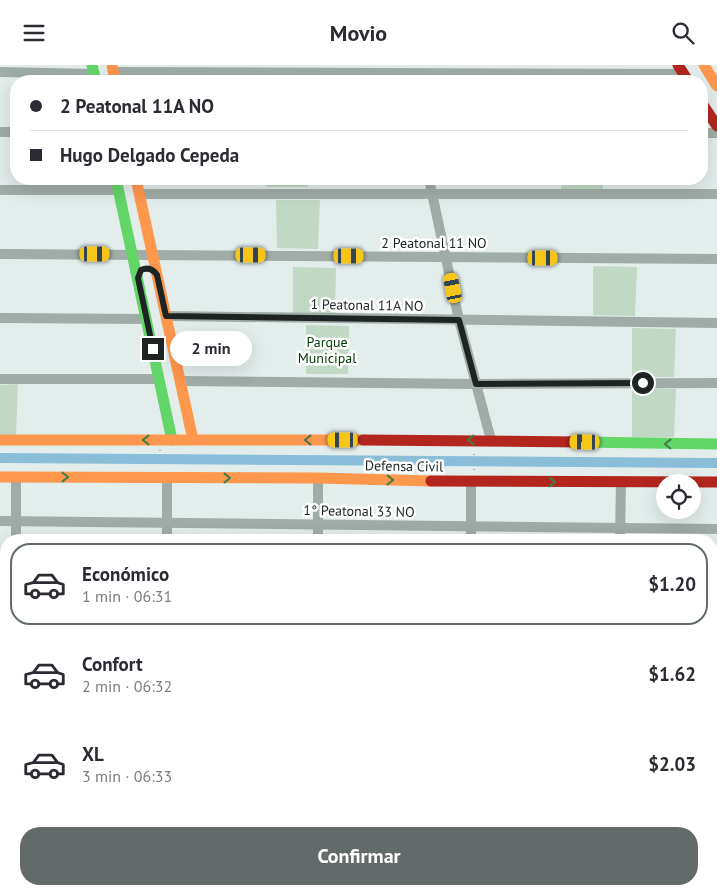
<!DOCTYPE html>
<html lang="es">
<head>
<meta charset="utf-8">
<style>
	body { margin:0; font-family:"PT Sans",sans-serif; background:#f7f7f7; color:#2b2b33; height:100vh; display:flex; flex-direction:column; font-size:19px; white-space:nowrap }
	* { box-sizing:border-box; margin:0 }
	p { font-size:16px; color:#7c7c81 }
	.icon { flex:none; width:28px; height:28px; fill:none; stroke:currentColor; stroke-width:2; stroke-linecap:round; stroke-linejoin:round }
	.map { position:relative; flex:1; overflow:hidden }
	.side { position:absolute; left:0px; top:469px; width:718px; height:361px; display:flex; flex-direction:column; background:#fff; border-radius:20px 20px 0 0; box-shadow:0 5px 20px #0002 }
	.side>* { flex:none }
	.hud { position:absolute; left:10px; top:10px; width:698px; height:110px; border-radius:20px; box-shadow:0 5px 20px #0002; display:grid; align-content:center; height:110px; padding:0 20px; background:#fff }
	.controls { position:absolute; left:656px; top:409px; display:grid; gap:10px }
	.controls a { display:grid; place-items:center; width:45px; height:45px; border-radius:50%; background:#fff; box-shadow:0 5px 20px #0002; font-size:25px }
	.end { position:absolute; width:22px; height:22px; margin:-11px; border:6px solid #1e2424; background:#fff; box-shadow:0 0 0 2px #fff }
	.from { border-radius:50% }
	.bubble { position:absolute; height:35px; border-radius:18px; background:#fff; box-shadow:0 5px 20px #0002; font-size:16px; font-weight:600; line-height:35px; text-align:center }
	.car { position:absolute; width:15px; height:30px; margin:-15px -8px; border-radius:6px; box-shadow:0 0 4px 1px #0007; background:linear-gradient(#f5c518 24%,#345 0 40%,#f5c518 0 76%,#345 0 86%,#f5c518 0) }
	.hud b { display:flex; align-items:center; gap:18px; height:48px; font-size:19px }
	.hud b+b { border-top:1px solid #e1e1e2 }
	.hud i { width:12px; height:12px; background:#2b2b33 }
	ul { padding:9px 0 0; list-style:none }
	li { display:flex; align-items:center; gap:15px; height:82px; margin:0 10px 8px; padding:0 10px; border:2px solid transparent; border-radius:20px }
	li div { flex:1 }
	li b { display:block; font-size:19px }
	li em { font-style:normal; font-weight:600 }
	li.on { border-color:#636a6a }
	li>.icon { width:45px; height:45px; stroke-width:1.5 }
	.primary-button { display:flex; gap:10px; margin-top:auto; padding:10px 20px }
	.primary-button a { flex:1; height:58px; border-radius:20px; background:#636a6a; color:#fff; font-size:20px; font-weight:600; line-height:58px; text-align:center }
	header { display:flex; justify-content:space-between; align-items:center; height:65px; padding:0 20px; background:#fff; font-size:22px; font-weight:600 }
	.map>svg:first-child { display:block }
	.green { fill:#c0d8c4 }
	.lines { fill:none; stroke-linecap:round; stroke-linejoin:round }
	.canal { stroke:#89bdd8; stroke-width:10 }
	.path { stroke:#a7b1ae; stroke-width:2; stroke-dasharray:1 4; stroke-linecap:butt }
	.street { stroke:#a0aca7; stroke-width:10 }
	.fast { stroke:#63d668; stroke-width:11 }
	.slow { stroke:#ff974d; stroke-width:11 }
	.jam { stroke:#b3261e; stroke-width:11 }
	.oneway { stroke:#407d46 }
	.route { stroke:#1e2424; stroke-width:6 }
	.labels { text-anchor:middle; dominant-baseline:central; stroke-width:5; stroke-linejoin:round; paint-order:stroke }
	.street-label { font-size:14px; fill:#1e2424; stroke:#fff }
	.park-label { font-size:14px; fill:#003906; stroke:#fff }
</style>
</head>
<body>
<header><svg class="icon" aria-label="menu" viewBox="0 0 24 24"><path d="M4 6h16M4 12h16M4 18h16"/></svg>Movio<svg class="icon" aria-label="search" viewBox="0 0 24 24"><circle cx="10" cy="10" r="6"/><path d="M15 15l6 6"/></svg></header>
<div class="map">
<svg width="717" height="829" viewBox="0 0 717 829">
	<rect width="100%" height="100%" fill="#e3edec"/>
	<g class="green">
		<rect x="266" y="114" width="42" height="8"/>
		<rect x="561" y="114" width="42" height="10"/>
		<path d="M 276,135 L 320,135 L 318,184 L 277,183 Z"/>
		<path d="M 593,201 L 637,202 L 635,251 L 593,250 Z"/>
		<path d="M 293,202 L 336,203 L 335,251 L 293,251 Z"/>
		<path d="M 306,260 L 349,261 L 348,309 L 306,309 Z"/>
		<path d="M 632,263 L 676,264 L 674,312 L 632,312 Z"/>
		<path d="M 18,319 L 16,370 L 0,370 L 0,320 Z"/>
		<path d="M 632,323 L 676,324 L 674,372 L 632,372 Z"/>
	</g>
	<g class="lines">
		<path class="canal" d="M 0,393 L 717,398"/>
		<g class="path">
			<path d="M 160,385 L 160,400"/>
			<path d="M 474,405 L 474,387"/>
		</g>
		<g class="street">
			<path d="M 0,7 L 94,9"/>
			<path d="M 113,7 L 683,9"/>
			<path d="M 0,67 L 16,67"/>
			<path d="M 701,68 L 717,68"/>
			<path d="M 429,114 L 459,255 L 491,375"/>
			<path d="M 0,125 L 118,125"/>
			<path d="M 140,129 L 717,129"/>
			<path d="M 0,189 L 717,194"/>
			<path d="M 166,251 L 717,258"/>
			<path d="M 0,253 L 146,254"/>
			<path d="M 0,314 L 159,314"/>
			<path d="M 180,316 L 476,319 L 717,318"/>
			<path d="M 167,413 L 167,475"/>
			<path d="M 318,413 L 318,475"/>
			<path d="M 0,456 L 717,464"/>
			<path d="M 16,475 L 16,412"/>
			<path d="M 471,475 L 471,417"/>
			<path d="M 620,475 L 621,416"/>
			<path d="M 0,499 L 6,499"/>
			<path d="M 0,542 L 6,542"/>
			<path d="M 711,546 L 717,546"/>
			<path d="M 0,584 L 6,584"/>
			<path d="M 711,589 L 717,589"/>
			<path d="M 0,625 L 6,625"/>
			<path d="M 711,630 L 717,630"/>
			<path d="M 0,666 L 6,666"/>
			<path d="M 711,671 L 717,671"/>
			<path d="M 0,708 L 6,708"/>
			<path d="M 711,715 L 717,715"/>
			<path d="M 0,751 L 6,751"/>
			<path d="M 711,756 L 717,756"/>
			<path d="M 0,792 L 6,792"/>
			<path d="M 711,799 L 717,800"/>
			<path d="M 165,824 L 165,829"/>
			<path d="M 13,829 L 13,824"/>
			<path d="M 317,829 L 317,824"/>
			<path d="M 469,829 L 469,824"/>
			<path d="M 617,829 L 617,824"/>
		</g>
		<g class="fast">
			<path d="M 92,0 L 96,16"/>
			<path d="M 116,114 L 172,375"/>
			<path d="M 581,377 L 717,379"/>
		</g>
		<g class="slow">
			<path d="M 112,0 L 115,16"/>
			<path d="M 704,0 L 717,21"/>
			<path d="M 136,114 L 193,375"/>
			<path d="M 0,375 L 363,375"/>
			<path d="M 0,412 L 318,413 L 431,416"/>
		</g>
		<g class="jam">
			<path d="M 678,0 L 688,16"/>
			<path d="M 701,37 L 717,61"/>
			<path d="M 363,375 L 581,377"/>
			<path d="M 431,416 L 717,417"/>
		</g>
	</g>
	<defs><path id="oneway-chevron" d="M-2-3.5L2.5 0L-2 3.5" fill="none" stroke-width="1.6" stroke-linecap="round" stroke-linejoin="round" transform="scale(1.25)"/></defs>
	<g class="oneway">
		<use href="#oneway-chevron" transform="translate(146 375) rotate(-180)"/>
		<use href="#oneway-chevron" transform="translate(308 375) rotate(-180)"/>
		<use href="#oneway-chevron" transform="translate(471 375) rotate(-180)"/>
		<use href="#oneway-chevron" transform="translate(668 379) rotate(-179)"/>
		<use href="#oneway-chevron" transform="translate(65 412)"/>
		<use href="#oneway-chevron" transform="translate(227 413)"/>
		<use href="#oneway-chevron" transform="translate(390 415) rotate(1)"/>
		<use href="#oneway-chevron" transform="translate(552 417)"/>
	</g>
	<g class="lines">
		<path class="route" d="M 153,284 L 138,213 L 141,205 C 148,202 153,204 157,210 L 166,251 L 459,255 L 476,319 L 643,318"/>
	</g>
	<g class="labels">
		<g class="street-label">
			<text x="434" y="178">2 Peatonal 11 NO</text>
			<text transform="translate(367 240) rotate(1)">1 Peatonal 11A NO</text>
			<text transform="translate(404 401) rotate(1)">Defensa Civil</text>
			<text transform="translate(359 446) rotate(1)">1° Peatonal 33 NO</text>
		</g>
		<g class="park-label">
			<text x="327" y="277">Parque<tspan x="327" dy="16">Municipal</tspan></text>
		</g>
	</g>
</svg>
<div class="controls">
<a><svg class="icon" aria-label="locate" viewBox="0 0 24 24"><circle cx="12" cy="12" r="6"/><path d="M12 2v4M12 18v4M2 12h4M18 12h4"/></svg></a>
</div>
<i class="end from" style="left:643px;top:318px"></i>
<i class="end" style="left:153px;top:284px"></i>
<div class="bubble" style="left:170px;top:266px;width:82px">2 min</div>
<i class="car" style="left:95px;top:189px;rotate:90deg"></i>
<i class="car" style="left:251px;top:190px;rotate:90deg"></i>
<i class="car" style="left:349px;top:191px;rotate:90deg"></i>
<i class="car" style="left:543px;top:193px;rotate:90deg"></i>
<i class="car" style="left:453px;top:223px;rotate:349deg"></i>
<i class="car" style="left:343px;top:375px;rotate:270deg"></i>
<i class="car" style="left:585px;top:377px;rotate:271deg"></i>
<div class="hud">
<b><i class="from"></i>2 Peatonal 11A NO</b>
<b><i></i>Hugo Delgado Cepeda</b>
</div>
<section class="side">
<ul>
<li class="on"><svg class="icon" aria-label="car" viewBox="0 0 24 24"><path d="M5 17H2v-5l4-1 3-4h7l3 4 3 1v5h-3M9 17h6M6 11h13"/><circle cx="7" cy="17" r="2"/><circle cx="17" cy="17" r="2"/></svg><div><b>Económico</b><p>1 min · 06:31</p></div><em>$1.20</em></li>
<li><svg class="icon" aria-label="car" viewBox="0 0 24 24"><path d="M5 17H2v-5l4-1 3-4h7l3 4 3 1v5h-3M9 17h6M6 11h13"/><circle cx="7" cy="17" r="2"/><circle cx="17" cy="17" r="2"/></svg><div><b>Confort</b><p>2 min · 06:32</p></div><em>$1.62</em></li>
<li><svg class="icon" aria-label="car" viewBox="0 0 24 24"><path d="M5 17H2v-5l4-1 3-4h7l3 4 3 1v5h-3M9 17h6M6 11h13"/><circle cx="7" cy="17" r="2"/><circle cx="17" cy="17" r="2"/></svg><div><b>XL</b><p>3 min · 06:33</p></div><em>$2.03</em></li>
</ul>
<div class="primary-button"><a>Confirmar</a></div>
</section>
</div>
</body>
</html>
